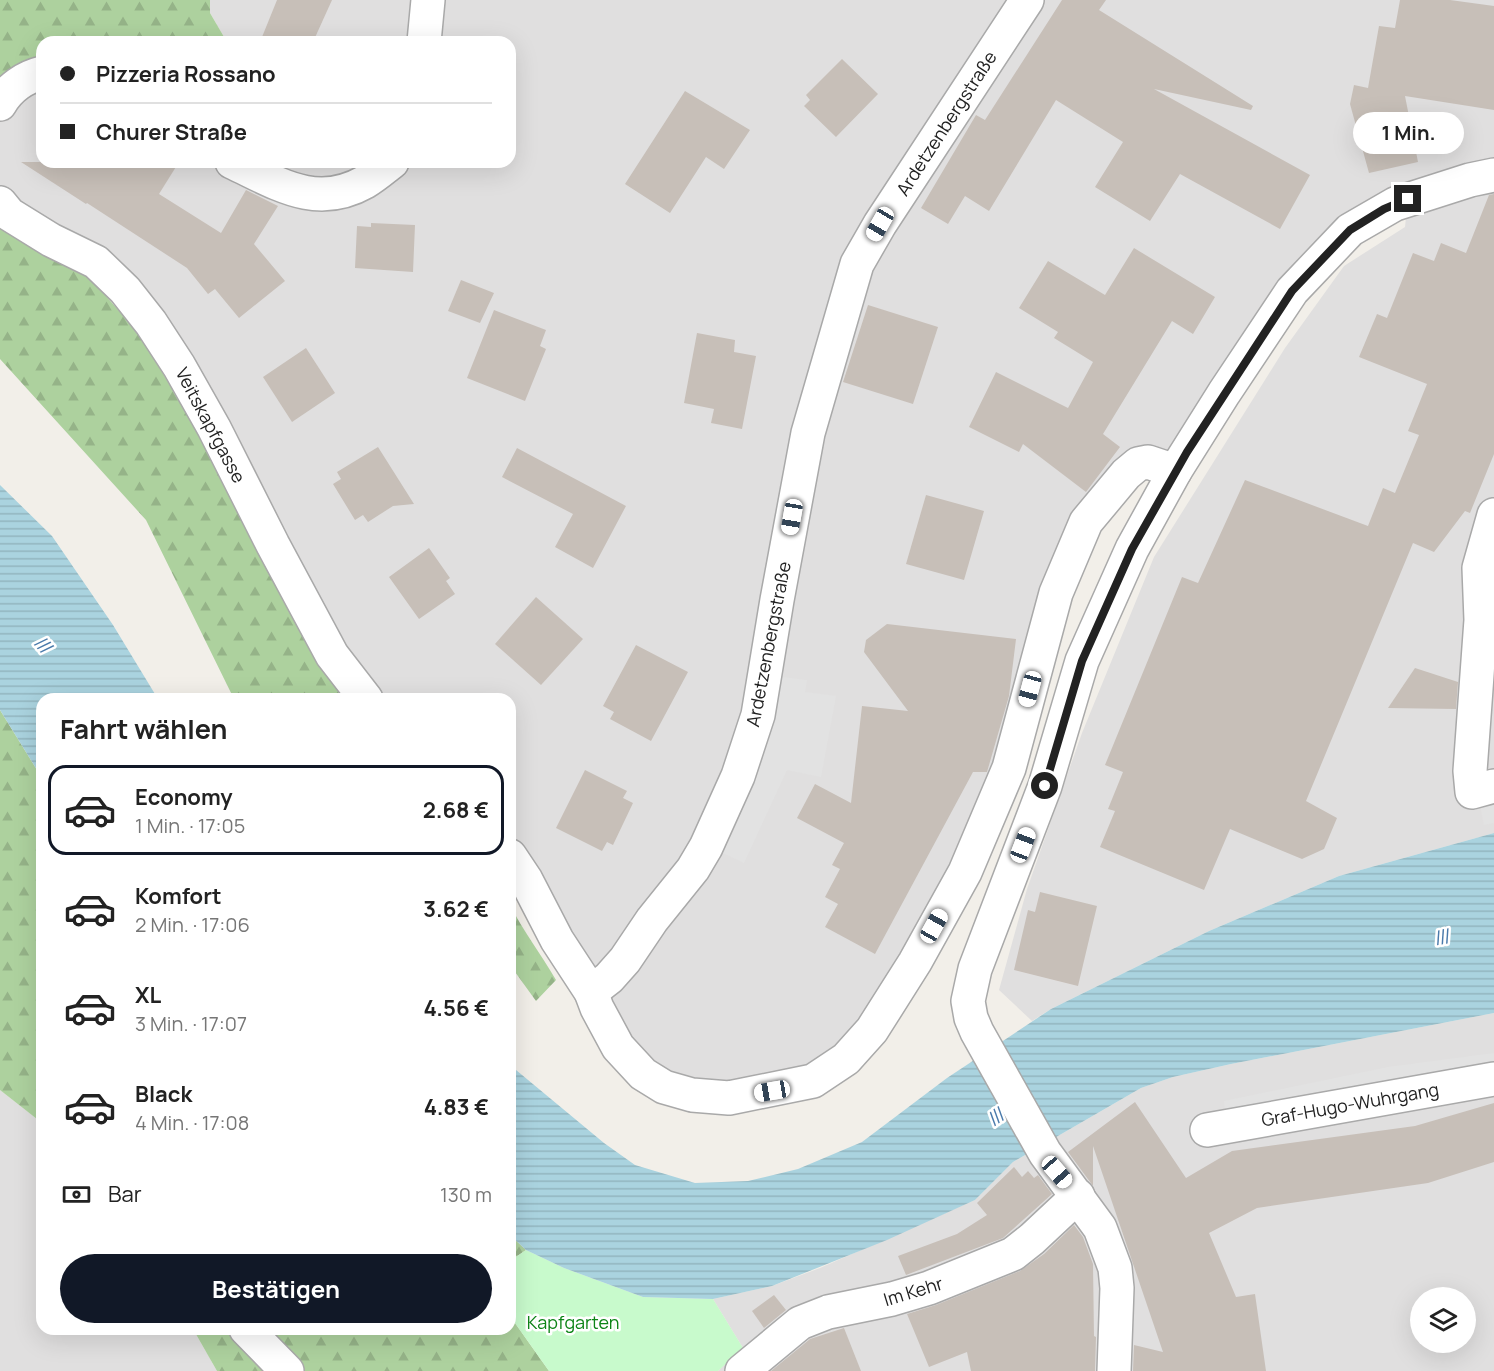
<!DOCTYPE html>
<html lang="de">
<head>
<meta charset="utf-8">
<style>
	body { margin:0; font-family:Manrope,sans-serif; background:#f6f6f6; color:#222; height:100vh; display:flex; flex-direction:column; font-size:22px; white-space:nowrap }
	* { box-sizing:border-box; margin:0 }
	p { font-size:20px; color:#767676 }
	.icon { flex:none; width:33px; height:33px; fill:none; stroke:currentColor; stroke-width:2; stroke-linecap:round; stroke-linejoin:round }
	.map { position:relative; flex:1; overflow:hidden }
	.sheet { position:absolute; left:36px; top:693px; width:480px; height:642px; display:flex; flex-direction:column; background:#fff; border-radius:18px; box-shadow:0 6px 24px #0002 }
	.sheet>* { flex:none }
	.banner { position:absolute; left:36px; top:36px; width:480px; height:132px; border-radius:18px; box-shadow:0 6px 24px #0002; display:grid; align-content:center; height:132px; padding:0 24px; background:#fff }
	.controls { position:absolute; left:1410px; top:1287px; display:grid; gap:12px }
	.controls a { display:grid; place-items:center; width:66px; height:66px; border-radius:50%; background:#fff; box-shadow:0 6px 24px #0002; font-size:30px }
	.end { position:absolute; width:27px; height:27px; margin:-14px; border:8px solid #222; background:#fff; box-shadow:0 0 0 3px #fff }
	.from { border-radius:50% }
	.bubble { position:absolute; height:42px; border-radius:21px; background:#fff; box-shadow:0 6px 24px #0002; font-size:20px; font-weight:700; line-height:42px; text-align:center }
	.car { position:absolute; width:18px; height:36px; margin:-18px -9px; border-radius:8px; box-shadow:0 0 4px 2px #0007; background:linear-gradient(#fff 24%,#345 0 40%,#fff 0 76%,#345 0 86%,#fff 0) }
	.banner b { display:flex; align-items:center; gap:21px; height:57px; font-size:22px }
	.banner b+b { border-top:2px solid #e0e0e0 }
	.banner i { width:15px; height:15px; background:#222 }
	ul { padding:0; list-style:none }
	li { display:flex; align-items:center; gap:18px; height:90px; margin:0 12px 9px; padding:0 12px; border:3px solid transparent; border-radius:18px }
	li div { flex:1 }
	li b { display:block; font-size:22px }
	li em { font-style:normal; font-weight:700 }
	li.selected { border-color:#111827 }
	li>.icon { width:54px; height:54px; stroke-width:1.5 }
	h2 { padding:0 24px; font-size:27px; line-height:72px }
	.pay { display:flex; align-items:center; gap:15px; height:66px; padding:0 24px; font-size:22px }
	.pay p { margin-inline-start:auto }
	.primary-button { display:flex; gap:12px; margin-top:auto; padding:12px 24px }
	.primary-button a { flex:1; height:69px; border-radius:36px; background:#111827; color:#fff; font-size:24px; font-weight:700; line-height:69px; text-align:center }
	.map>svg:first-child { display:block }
	.residential { fill:#e0dfdf; fill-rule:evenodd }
	.forest { fill:url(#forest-firs) }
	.park { fill:#c8facc }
	.parking { fill:#e2e2e2 }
	.water { fill:url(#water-rules) }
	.building { fill:#c7bfb8 }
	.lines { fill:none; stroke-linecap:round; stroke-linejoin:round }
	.minor-casing { stroke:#a9a9a9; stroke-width:36 }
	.minor { stroke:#fff; stroke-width:33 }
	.route { stroke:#222; stroke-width:8 }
	.labels { text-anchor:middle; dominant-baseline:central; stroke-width:5; stroke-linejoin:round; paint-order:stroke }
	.street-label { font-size:18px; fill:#222; stroke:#fff }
	.park-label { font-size:18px; fill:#0c8416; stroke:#fff }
	.water-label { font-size:20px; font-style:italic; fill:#4a7aab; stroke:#fff }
</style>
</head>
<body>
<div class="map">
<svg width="1494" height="1371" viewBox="0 0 1494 1371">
	<defs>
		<pattern id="forest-firs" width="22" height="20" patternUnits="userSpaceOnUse" patternTransform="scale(1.5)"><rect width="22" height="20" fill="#add19e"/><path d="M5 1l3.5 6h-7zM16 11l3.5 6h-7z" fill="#95b388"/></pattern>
		<pattern id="water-rules" width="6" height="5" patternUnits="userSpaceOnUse" patternTransform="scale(1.5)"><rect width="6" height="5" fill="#aad3df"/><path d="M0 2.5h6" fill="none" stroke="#92b5bf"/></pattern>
	</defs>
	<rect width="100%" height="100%" fill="#f2efe9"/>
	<g class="residential">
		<path d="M 210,0 L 1494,0 L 1494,833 L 1339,876 L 1209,931 L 1051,1009 L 1032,1021 L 999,990 L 1027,889 L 1082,733 L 1154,557 L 1285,348 L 1344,266 L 1405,227 L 1408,199 L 1391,199 L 1158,464 L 1086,522 L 1009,768 L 915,962 L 813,1081 L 664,1087 L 510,856 L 510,699 L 366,699 L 151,323 L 0,203 L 0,111 L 42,78 L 42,162 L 232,162 L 297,191 L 284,162 L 510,162 L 510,42 L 227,42 L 210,13 Z"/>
		<path d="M 1494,1013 L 1494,1371 L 718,1371 L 743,1348 L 713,1299 L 772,1286 L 820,1268 L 975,1200 L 1013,1162 L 1141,1088 L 1173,1077 L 1231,1064 ZM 1420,1298 L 1466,1298 L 1466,1342 L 1420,1342 Z"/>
		<path d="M 0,1090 L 42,1123 L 42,1329 L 193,1329 L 217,1371 L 0,1371 Z"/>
	</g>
	<g class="forest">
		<path d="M 0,0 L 210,0 L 210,13 L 227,42 L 42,42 L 42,57 L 14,68 L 0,79 Z"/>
		<path d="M 0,228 L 43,254 L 87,275 L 139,333 L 200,436 L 259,553 L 318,664 L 345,699 L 234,699 L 146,520 L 0,359 Z"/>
		<path d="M 0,710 L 42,778 L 42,1123 L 0,1090 Z"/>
		<path d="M 510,905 C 523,931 541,954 556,980 L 536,1001 L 510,965 Z"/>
		<path d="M 510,1235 L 526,1250 L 510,1261 Z"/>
		<path d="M 510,1316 L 549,1371 L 217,1371 L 193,1329 L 510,1329 Z"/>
	</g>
	<path class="park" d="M 526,1250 L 564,1268 L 643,1297 L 713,1299 L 743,1348 L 718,1371 L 549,1371 L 510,1316 L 510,1261 Z"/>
	<g class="parking">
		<path d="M 782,677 L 807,680 L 805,692 L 836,696 L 821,777 L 787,770 L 744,863 L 721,852 L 756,773 L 769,734 Z"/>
		<path d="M 1494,797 L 1494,823 L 1484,825 L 1479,800 Z"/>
		<path d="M 1494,1053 L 1494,1063 L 1388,1080 L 1225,1111 L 1224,1101 L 1388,1067 Z"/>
	</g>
	<g class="water">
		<path d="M 0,485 L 52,536 L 113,625 L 158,699 L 42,699 L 42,778 L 0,710 Z"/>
		<path d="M 1494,833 L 1494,1013 L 1231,1064 L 1173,1077 L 1141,1088 L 1013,1162 L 975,1200 L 887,1240 L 772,1286 L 713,1299 L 643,1297 L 564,1268 L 526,1250 L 510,1235 L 510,1065 L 604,1143 L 635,1165 L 695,1183 L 748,1181 L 798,1169 L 862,1142 L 947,1078 L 1051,1009 L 1209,931 L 1339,876 Z"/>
	</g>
	<g class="building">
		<path d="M 277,0 L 332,0 L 313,42 L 260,42 Z"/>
		<path d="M 1062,0 L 1106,0 L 1099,10 L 1253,106 L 1251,110 L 1154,89 L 1310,175 L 1280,229 L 1180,174 L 1150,221 L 1095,187 L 1123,142 L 1056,100 L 989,211 L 965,196 L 948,224 L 921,208 L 976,115 L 985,120 Z"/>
		<path d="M 1400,0 L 1450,0 L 1494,6 L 1494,110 L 1405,96 L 1418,162 L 1369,173 L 1350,104 L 1354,85 L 1368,88 L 1379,26 L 1395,28 Z"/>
		<path d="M 842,59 L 878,94 L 836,137 L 804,106 L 810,100 L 806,95 Z"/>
		<path d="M 685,91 L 750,130 L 724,169 L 706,157 L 670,213 L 625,184 Z"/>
		<path d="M 21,162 L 179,162 L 159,194 L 221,233 L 246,190 L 278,206 L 254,244 L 285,281 L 239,318 L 215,289 L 208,294 L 187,268 L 87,203 L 86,204 Z"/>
		<path d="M 1494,194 L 1494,454 L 1470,513 L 1465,511 L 1434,552 L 1413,543 L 1306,801 L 1337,818 L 1324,849 L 1302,859 L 1230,829 L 1204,890 L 1100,847 L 1115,811 L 1108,809 L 1123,772 L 1105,765 L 1182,577 L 1198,583 L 1245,480 L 1368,526 L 1383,488 L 1395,493 L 1419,435 L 1408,431 L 1427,384 L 1359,357 L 1377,314 L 1387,318 L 1413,253 L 1434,261 L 1441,243 L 1466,253 L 1489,195 Z"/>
		<path d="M 371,223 L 415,225 L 413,272 L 355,268 L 357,226 L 371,227 Z"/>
		<path d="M 1134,248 L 1215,297 L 1193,334 L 1172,321 L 1103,434 L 1120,447 L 1086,492 L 1023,444 L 1019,452 L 969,427 L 996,372 L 1068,408 L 1093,362 L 1054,338 L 1058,332 L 1019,308 L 1048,261 L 1105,295 Z"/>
		<path d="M 461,280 L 494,293 L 480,323 L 448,311 Z"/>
		<path d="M 868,305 L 938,327 L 913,404 L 843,382 Z"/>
		<path d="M 494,310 L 546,330 L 540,346 L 546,349 L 525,401 L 467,378 Z"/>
		<path d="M 697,333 L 735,340 L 734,352 L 756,356 L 742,429 L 711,423 L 714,409 L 684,403 Z"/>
		<path d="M 306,348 L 335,393 L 292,422 L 263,377 Z"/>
		<path d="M 378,447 L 414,504 L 393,506 L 368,522 L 363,515 L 355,520 L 333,484 L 341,479 L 337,472 Z"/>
		<path d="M 517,448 L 626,506 L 593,568 L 555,547 L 573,514 L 502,477 Z"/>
		<path d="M 926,495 L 984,511 L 964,580 L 906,564 Z"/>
		<path d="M 429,548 L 450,578 L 446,581 L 455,594 L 419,619 L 389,577 Z"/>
		<path d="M 536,597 L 583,639 L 541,685 L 495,644 Z"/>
		<path d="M 887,624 L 1016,639 L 1009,696 L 987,772 L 973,772 L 875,954 L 825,927 L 838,904 L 825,897 L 840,869 L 832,865 L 844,843 L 797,818 L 815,784 L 851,803 L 862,706 L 908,711 L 864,652 L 866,640 Z"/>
		<path d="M 636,645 L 688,672 L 651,741 L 610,719 L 614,712 L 603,706 Z"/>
		<path d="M 1415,668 L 1458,682 L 1456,709 L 1388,708 Z"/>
		<path d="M 585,770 L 627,791 L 623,798 L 633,803 L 613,845 L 607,842 L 602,851 L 556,828 Z"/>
		<path d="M 1040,892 L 1097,906 L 1078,986 L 1014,970 L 1028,910 L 1035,912 Z"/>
		<path d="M 1135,1102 L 1186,1178 L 1232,1151 L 1415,1126 L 1494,1103 L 1494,1162 L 1428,1183 L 1257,1208 L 1209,1233 L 1236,1297 L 1255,1294 L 1266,1371 L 1133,1371 L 1134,1345 L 1163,1352 L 1093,1146 L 1093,1186 L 1068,1152 Z"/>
		<path d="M 1014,1167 L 1022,1177 L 1028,1171 L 1034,1178 L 1038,1175 L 1052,1194 L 1003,1238 L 906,1275 L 898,1256 L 957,1234 L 987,1215 L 977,1203 Z"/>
		<path d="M 1074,1225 L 1083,1237 L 1093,1264 L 1094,1336 L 1096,1337 L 1095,1371 L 971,1371 L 967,1352 L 929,1367 L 907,1314 L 936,1305 L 1020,1271 L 1044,1254 Z"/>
		<path d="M 774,1295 L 786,1310 L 764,1328 L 752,1311 Z"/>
		<path d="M 844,1328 L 861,1371 L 771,1371 L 810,1339 Z"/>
	</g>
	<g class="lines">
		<g class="minor-casing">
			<g id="minor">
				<path d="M 424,42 L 428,0"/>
				<path d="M 0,104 C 9,88 25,77 42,73"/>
				<path d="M 232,162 C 277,183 316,210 365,182 C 375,176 383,169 392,162"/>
				<path d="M 0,203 L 9,214 L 51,240 L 96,262 L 125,290 L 151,323 L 179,366 L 214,428 L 273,545 L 332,655 L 366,699"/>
				<path d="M 1494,515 L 1479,568 L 1481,620 L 1470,771 L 1472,792 L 1494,786"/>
				<path d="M 510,856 L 526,880 L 557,940 L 591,992 L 597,1008 L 618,1047 L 643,1074 L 664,1087 L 692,1095 L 729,1098 L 813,1081 L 846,1059 L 872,1030 L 915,962 L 965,872 L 1009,768 L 1056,593 L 1086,522 L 1126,474 L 1138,464 L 1148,462 L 1175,471"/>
				<path d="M 591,992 L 609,978 L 625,960 L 652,920 L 693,869 L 706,847 L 738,776 L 758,715 L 777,600 L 808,433 L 857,264 L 880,224 L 1027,0"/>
				<path d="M 1207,1130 L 1494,1079"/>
				<path d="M 246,1329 L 287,1371"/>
				<path d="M 742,1371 L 800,1323 L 828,1312 L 892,1299 L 929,1288 L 1013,1254 L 1032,1239 L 1078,1196"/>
				<path d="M 1114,1371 L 1117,1288 L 1115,1268 L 1100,1228 L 1045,1153 L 977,1032 L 971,1018 L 968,1001 L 975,969 L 1045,786 L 1082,661 L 1132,549 L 1175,471 L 1224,393 L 1292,291 L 1350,230 L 1395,204 L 1470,180 L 1494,175"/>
			</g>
		</g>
		<use href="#minor" class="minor"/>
	</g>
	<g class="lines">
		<path class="route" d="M 1045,786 L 1082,661 L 1132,549 L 1187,452 L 1292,291 L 1350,230 L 1384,209 L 1408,199"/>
	</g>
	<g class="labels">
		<g class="street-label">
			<text transform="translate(946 123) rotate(-57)">Ardetzenbergstraße</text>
			<text transform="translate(211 425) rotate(62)">Veitskapfgasse</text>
			<text transform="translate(768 644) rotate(-79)">Ardetzenbergstraße</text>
			<text transform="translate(1350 1104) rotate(-10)">Graf-Hugo-Wuhrgang</text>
			<text transform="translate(913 1291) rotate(-17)">Im Kehr</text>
		</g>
		<g class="park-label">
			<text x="573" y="1322">Kapfgarten</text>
		</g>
		<g class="water-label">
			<text transform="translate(43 644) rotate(50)">Ill</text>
			<text transform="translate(1441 937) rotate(-10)">Ill</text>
			<text transform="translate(995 1117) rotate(-34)">Ill</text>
		</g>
	</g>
</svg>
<div class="controls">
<a><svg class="icon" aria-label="layers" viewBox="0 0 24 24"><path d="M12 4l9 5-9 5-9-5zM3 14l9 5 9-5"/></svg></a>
</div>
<i class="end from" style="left:1045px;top:786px"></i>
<i class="end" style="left:1408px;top:199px"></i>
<div class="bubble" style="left:1353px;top:112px;width:111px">1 Min.</div>
<i class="car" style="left:880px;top:224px;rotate:210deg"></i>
<i class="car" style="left:792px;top:517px;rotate:190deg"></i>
<i class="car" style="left:1030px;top:689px;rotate:195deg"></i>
<i class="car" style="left:1023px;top:845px;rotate:21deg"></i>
<i class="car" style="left:934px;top:926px;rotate:29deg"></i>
<i class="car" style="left:772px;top:1091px;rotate:260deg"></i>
<i class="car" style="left:1057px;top:1172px;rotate:139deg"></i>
<div class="banner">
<b><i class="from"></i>Pizzeria Rossano</b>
<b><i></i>Churer Straße</b>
</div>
<section class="sheet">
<h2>Fahrt wählen</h2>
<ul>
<li class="selected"><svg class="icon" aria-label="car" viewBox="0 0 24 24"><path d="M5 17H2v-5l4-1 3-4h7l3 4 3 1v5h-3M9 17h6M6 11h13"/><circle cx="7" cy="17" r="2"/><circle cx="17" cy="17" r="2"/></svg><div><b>Economy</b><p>1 Min. · 17:05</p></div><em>2.68 €</em></li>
<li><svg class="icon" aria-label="car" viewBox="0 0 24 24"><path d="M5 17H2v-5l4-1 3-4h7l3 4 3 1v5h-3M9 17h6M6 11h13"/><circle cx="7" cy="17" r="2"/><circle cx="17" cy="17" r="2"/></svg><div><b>Komfort</b><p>2 Min. · 17:06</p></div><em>3.62 €</em></li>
<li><svg class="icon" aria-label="car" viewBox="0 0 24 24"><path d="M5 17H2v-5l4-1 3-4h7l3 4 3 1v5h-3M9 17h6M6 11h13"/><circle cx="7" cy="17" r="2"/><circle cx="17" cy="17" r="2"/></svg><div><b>XL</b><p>3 Min. · 17:07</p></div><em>4.56 €</em></li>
<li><svg class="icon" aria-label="car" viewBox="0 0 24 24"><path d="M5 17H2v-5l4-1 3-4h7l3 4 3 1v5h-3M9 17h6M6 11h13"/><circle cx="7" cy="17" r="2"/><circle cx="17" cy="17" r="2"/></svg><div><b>Black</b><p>4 Min. · 17:08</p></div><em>4.83 €</em></li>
</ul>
<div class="pay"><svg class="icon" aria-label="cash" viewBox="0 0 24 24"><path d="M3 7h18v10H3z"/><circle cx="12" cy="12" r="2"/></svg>Bar<p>130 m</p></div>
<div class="primary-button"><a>Bestätigen</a></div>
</section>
</div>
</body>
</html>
